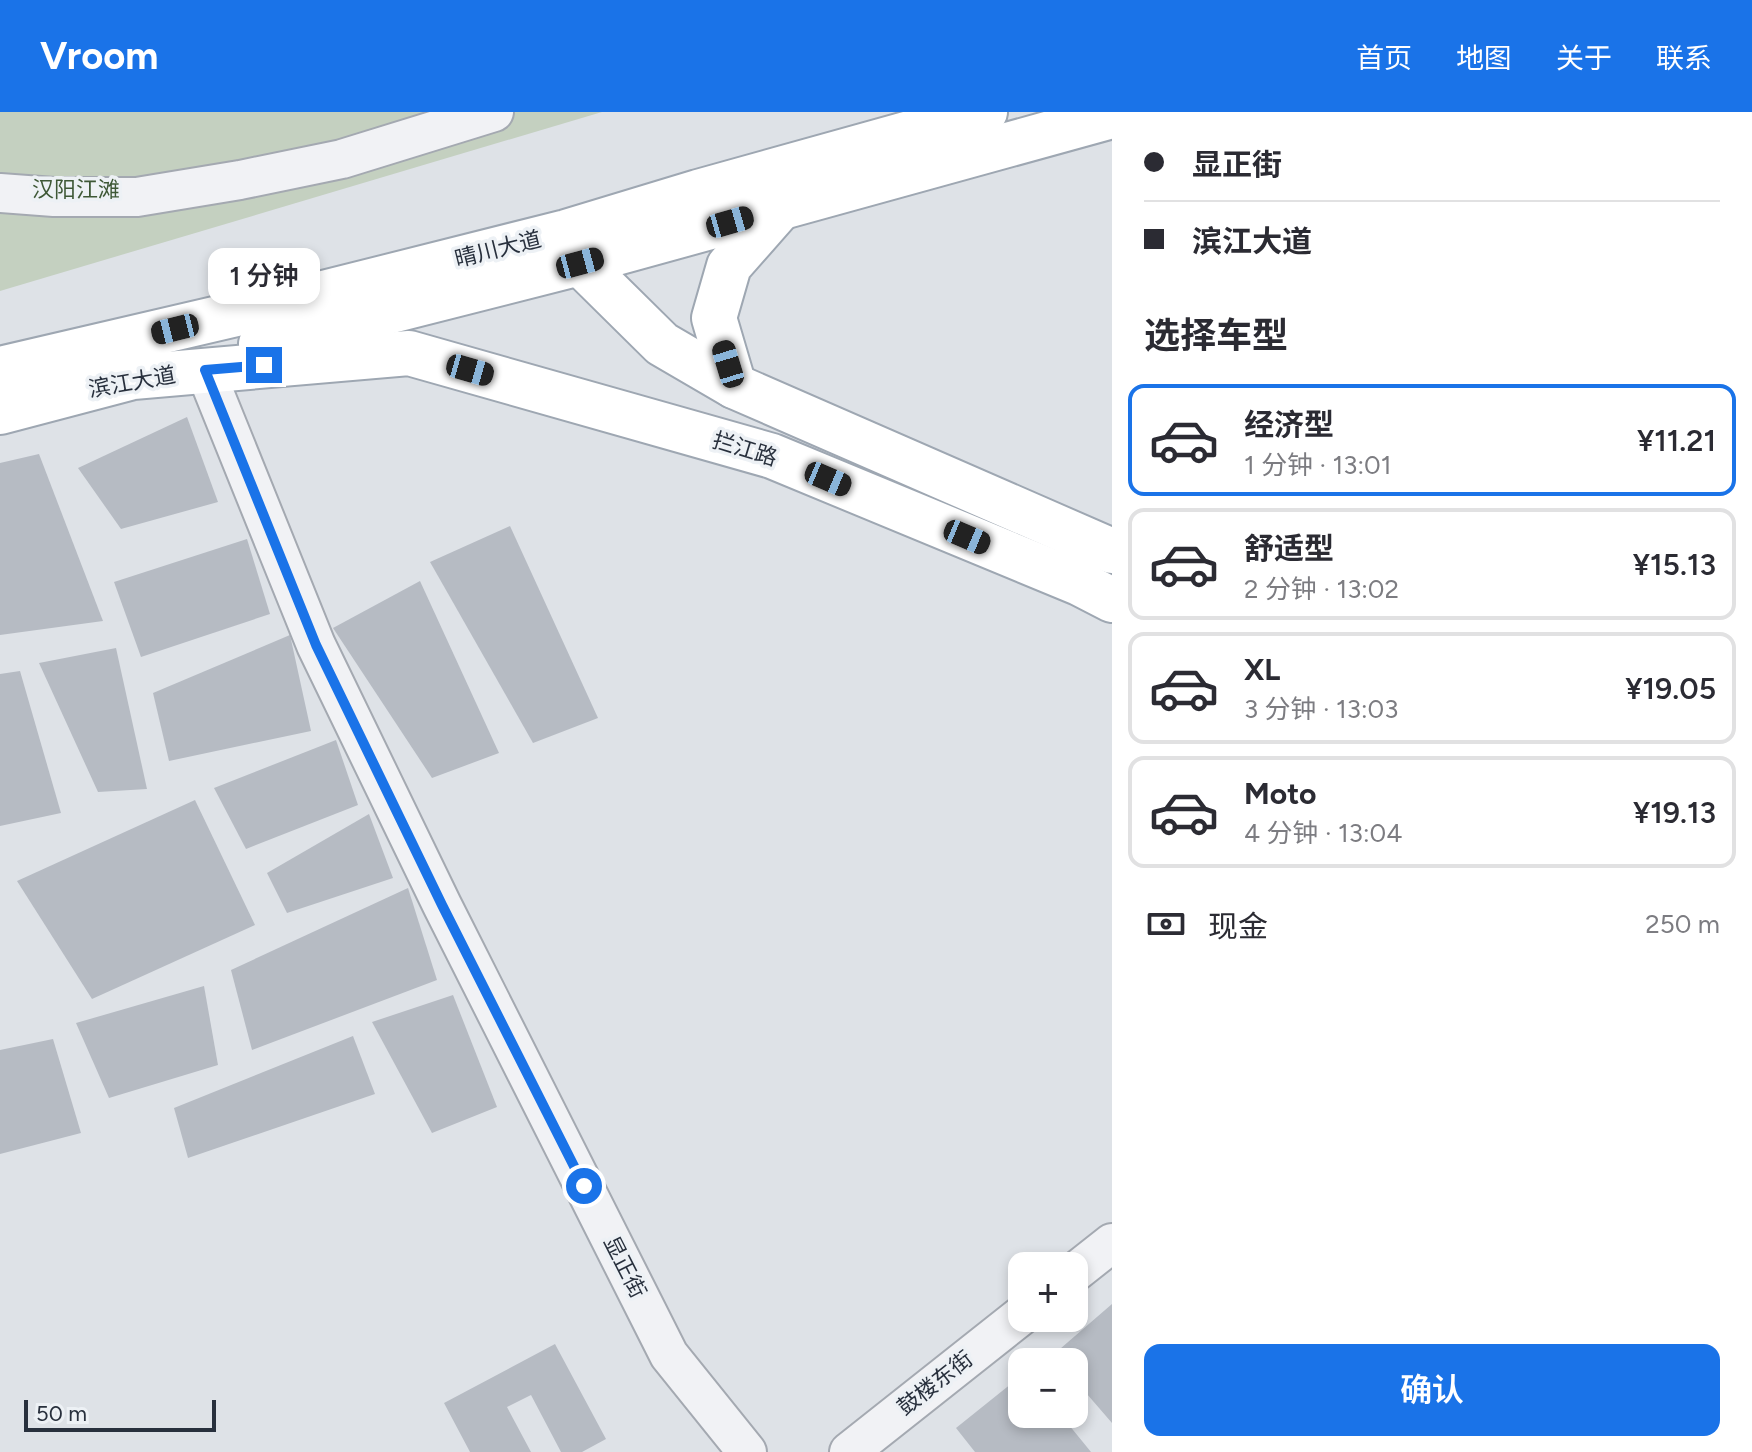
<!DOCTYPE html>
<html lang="zh">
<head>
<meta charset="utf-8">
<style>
	body { margin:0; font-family:Figtree,"Noto Sans SC",sans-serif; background:#f7f7f7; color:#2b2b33; height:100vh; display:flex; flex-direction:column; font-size:30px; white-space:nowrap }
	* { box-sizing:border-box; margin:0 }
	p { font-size:26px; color:#7c7c81 }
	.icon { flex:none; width:44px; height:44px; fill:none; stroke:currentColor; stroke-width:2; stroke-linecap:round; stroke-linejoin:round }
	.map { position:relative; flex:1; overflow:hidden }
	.panel { display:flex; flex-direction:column; background:#fff; width:640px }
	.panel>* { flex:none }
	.guide { display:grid; align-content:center; height:176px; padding:0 32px; background:#fff }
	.fabs { position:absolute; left:1008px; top:1140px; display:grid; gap:16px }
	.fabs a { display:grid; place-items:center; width:80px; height:80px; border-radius:16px; background:#fff; box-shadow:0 4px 12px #0003; font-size:40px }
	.scale { position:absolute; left:24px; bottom:20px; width:192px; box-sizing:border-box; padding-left:8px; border:4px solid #28303d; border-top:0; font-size:22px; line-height:28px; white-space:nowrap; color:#28303d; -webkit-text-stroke:6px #edf1f5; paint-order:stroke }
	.end { position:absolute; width:36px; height:36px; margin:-18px; border:10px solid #1a73e8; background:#fff; box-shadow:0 0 0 4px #fff }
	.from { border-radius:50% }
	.bubble { position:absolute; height:56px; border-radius:16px; background:#fff; box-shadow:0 4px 12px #0003; font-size:26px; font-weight:600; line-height:56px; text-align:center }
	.car { position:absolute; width:24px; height:48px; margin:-24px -12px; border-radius:10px; box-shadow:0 0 6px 2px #0007; background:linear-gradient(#222 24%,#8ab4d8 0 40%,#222 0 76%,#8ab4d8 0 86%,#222 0) }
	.guide b { display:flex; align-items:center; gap:28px; height:76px; font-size:30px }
	.guide b+b { border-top:2px solid #e1e1e2 }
	.guide i { width:20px; height:20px; background:#2b2b33 }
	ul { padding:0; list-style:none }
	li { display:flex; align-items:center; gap:24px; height:112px; margin:0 16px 12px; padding:0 16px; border:4px solid #e1e1e2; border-radius:16px }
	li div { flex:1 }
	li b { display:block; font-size:30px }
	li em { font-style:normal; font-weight:600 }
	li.selected { border-color:#1a73e8 }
	li>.icon { width:72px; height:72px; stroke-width:1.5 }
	h2 { padding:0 32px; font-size:36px; line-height:96px }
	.pay { display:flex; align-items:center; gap:20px; height:88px; padding:0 32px; font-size:30px }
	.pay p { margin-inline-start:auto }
	.cta { display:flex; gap:16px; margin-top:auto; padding:16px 32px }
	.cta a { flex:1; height:92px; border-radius:16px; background:#1a73e8; color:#fff; font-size:32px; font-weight:600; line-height:92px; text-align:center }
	header { display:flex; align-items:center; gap:48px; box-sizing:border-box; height:112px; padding:0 40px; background:#1a73e8; color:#fff }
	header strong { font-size:38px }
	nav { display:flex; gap:44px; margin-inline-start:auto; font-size:28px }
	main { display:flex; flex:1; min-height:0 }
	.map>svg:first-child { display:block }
	.green { fill:#c4d0c0 }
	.building { fill:#b6bbc3 }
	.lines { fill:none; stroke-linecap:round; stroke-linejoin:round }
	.minor-casing { stroke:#a4a9b1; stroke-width:42 }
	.major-casing { stroke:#9ea7b2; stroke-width:48 }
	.minor { stroke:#f1f2f5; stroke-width:38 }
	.major { stroke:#fff; stroke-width:44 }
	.route { stroke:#1a73e8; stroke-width:10 }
	.labels { text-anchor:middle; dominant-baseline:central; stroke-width:7; stroke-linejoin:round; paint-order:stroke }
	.park-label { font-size:22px; fill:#3e5836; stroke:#edf1f5 }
	.street-label { font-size:22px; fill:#28303d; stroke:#edf1f5 }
</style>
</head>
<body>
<header>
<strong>Vroom</strong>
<nav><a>首页</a><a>地图</a><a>关于</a><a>联系</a></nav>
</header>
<main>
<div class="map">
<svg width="1112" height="1340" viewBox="0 0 1112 1340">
	<rect width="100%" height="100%" fill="#dee2e7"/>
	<path class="green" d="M 0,0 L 602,0 L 0,179 Z"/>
	<g class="building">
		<path d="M 187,305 L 218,390 L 121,417 L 78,356 Z"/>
		<path d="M 39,342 L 103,509 L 0,523 L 0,351 Z"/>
		<path d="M 510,414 L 598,606 L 533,631 L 430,450 Z"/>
		<path d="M 247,427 L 270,502 L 141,545 L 114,470 Z"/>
		<path d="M 420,469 L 499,641 L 432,666 L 333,516 Z"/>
		<path d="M 290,523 L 311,619 L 169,649 L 153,581 Z"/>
		<path d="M 116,536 L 147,677 L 98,680 L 39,551 Z"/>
		<path d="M 20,559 L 61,701 L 0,714 L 0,562 Z"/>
		<path d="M 336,628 L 358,693 L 246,737 L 214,676 Z"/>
		<path d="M 195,688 L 255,813 L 92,887 L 17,769 Z"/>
		<path d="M 369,702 L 393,766 L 287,801 L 267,761 Z"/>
		<path d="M 408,776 L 437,868 L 252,938 L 231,858 Z"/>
		<path d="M 204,874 L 218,953 L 109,986 L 76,911 Z"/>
		<path d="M 453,883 L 497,995 L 432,1021 L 372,910 Z"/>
		<path d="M 353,924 L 375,982 L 188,1046 L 174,996 Z"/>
		<path d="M 53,927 L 81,1021 L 0,1042 L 0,938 Z"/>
		<path d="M 1112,1192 L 1112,1311 L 1074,1267 L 1074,1250 L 1059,1250 L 1053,1243 Z"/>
		<path d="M 555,1232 L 606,1327 L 582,1340 L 561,1340 L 531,1283 L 507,1295 L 531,1340 L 470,1340 L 444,1291 Z"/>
		<path d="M 1022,1263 L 1022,1302 L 1060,1302 L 1091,1340 L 975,1340 L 956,1316 Z"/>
	</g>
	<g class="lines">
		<g class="minor-casing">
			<g id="minor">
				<path d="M 0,81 L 54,85 L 137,85 L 240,68 L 342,47 L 494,0"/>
				<path d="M 205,258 L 316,533 L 442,793 L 669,1243 L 747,1340"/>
				<path d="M 1074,1161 L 1112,1131"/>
				<path d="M 849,1340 L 1022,1203"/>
			</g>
		</g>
		<g class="major-casing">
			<g id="major">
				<path d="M 570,130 L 580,151 L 662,232 L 734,274 L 1112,439"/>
				<path d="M 261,232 L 580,151 L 1112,4"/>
				<path d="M 0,257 L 288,190 L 566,120 L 698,80 L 985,0"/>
				<path d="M 734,274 L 714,206 L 729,154 L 781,95"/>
				<path d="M 0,300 L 133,265 L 409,241 L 772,344 L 1079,471 L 1112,488"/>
			</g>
		</g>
		<use href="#minor" class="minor"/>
		<use href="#major" class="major"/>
	</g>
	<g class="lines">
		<path class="route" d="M 264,253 L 205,258 L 316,533 L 442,793 L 584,1074"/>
	</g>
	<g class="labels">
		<g class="park-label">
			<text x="76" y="77">汉阳江滩</text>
		</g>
		<g class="street-label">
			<text transform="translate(498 137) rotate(-14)">晴川大道</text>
			<text transform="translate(132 270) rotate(-10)">滨江大道</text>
			<text transform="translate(745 337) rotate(17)">拦江路</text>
			<text transform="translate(625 1155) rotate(63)">显正街</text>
			<text transform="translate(935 1271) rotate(-38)">鼓楼东街</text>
		</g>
	</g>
</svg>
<div class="fabs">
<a>+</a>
<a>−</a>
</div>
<div class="scale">50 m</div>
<i class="end from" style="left:584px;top:1074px"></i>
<i class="end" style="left:264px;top:253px"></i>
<div class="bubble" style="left:208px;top:136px;width:112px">1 分钟</div>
<i class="car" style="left:730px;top:110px;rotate:74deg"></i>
<i class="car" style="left:580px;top:151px;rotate:75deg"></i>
<i class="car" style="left:175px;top:217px;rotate:256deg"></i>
<i class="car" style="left:728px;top:252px;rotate:343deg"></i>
<i class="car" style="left:470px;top:258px;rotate:106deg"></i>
<i class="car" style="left:828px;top:367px;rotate:113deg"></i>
<i class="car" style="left:967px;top:425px;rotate:113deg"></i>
</div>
<section class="panel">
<div class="guide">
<b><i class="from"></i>显正街</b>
<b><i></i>滨江大道</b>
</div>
<h2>选择车型</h2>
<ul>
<li class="selected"><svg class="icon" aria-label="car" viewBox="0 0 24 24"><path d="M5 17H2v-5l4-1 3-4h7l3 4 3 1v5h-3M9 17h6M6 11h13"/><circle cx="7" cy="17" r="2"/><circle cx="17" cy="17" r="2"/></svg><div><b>经济型</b><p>1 分钟 · 13:01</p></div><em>¥11.21</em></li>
<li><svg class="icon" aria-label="car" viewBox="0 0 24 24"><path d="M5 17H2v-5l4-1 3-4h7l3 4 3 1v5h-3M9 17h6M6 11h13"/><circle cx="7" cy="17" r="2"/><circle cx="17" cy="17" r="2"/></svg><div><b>舒适型</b><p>2 分钟 · 13:02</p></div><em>¥15.13</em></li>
<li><svg class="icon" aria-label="car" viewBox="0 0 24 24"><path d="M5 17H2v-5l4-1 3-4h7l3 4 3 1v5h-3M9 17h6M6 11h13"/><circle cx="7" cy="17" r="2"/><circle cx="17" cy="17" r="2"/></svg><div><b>XL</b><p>3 分钟 · 13:03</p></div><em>¥19.05</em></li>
<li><svg class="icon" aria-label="car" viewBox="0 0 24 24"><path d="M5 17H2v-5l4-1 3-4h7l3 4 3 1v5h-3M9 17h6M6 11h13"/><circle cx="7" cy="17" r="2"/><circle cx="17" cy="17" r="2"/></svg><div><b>Moto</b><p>4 分钟 · 13:04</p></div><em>¥19.13</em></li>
</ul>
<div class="pay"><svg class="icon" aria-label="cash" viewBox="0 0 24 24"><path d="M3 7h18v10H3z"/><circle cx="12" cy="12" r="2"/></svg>现金<p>250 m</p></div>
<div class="cta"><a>确认</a></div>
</section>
</main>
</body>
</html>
